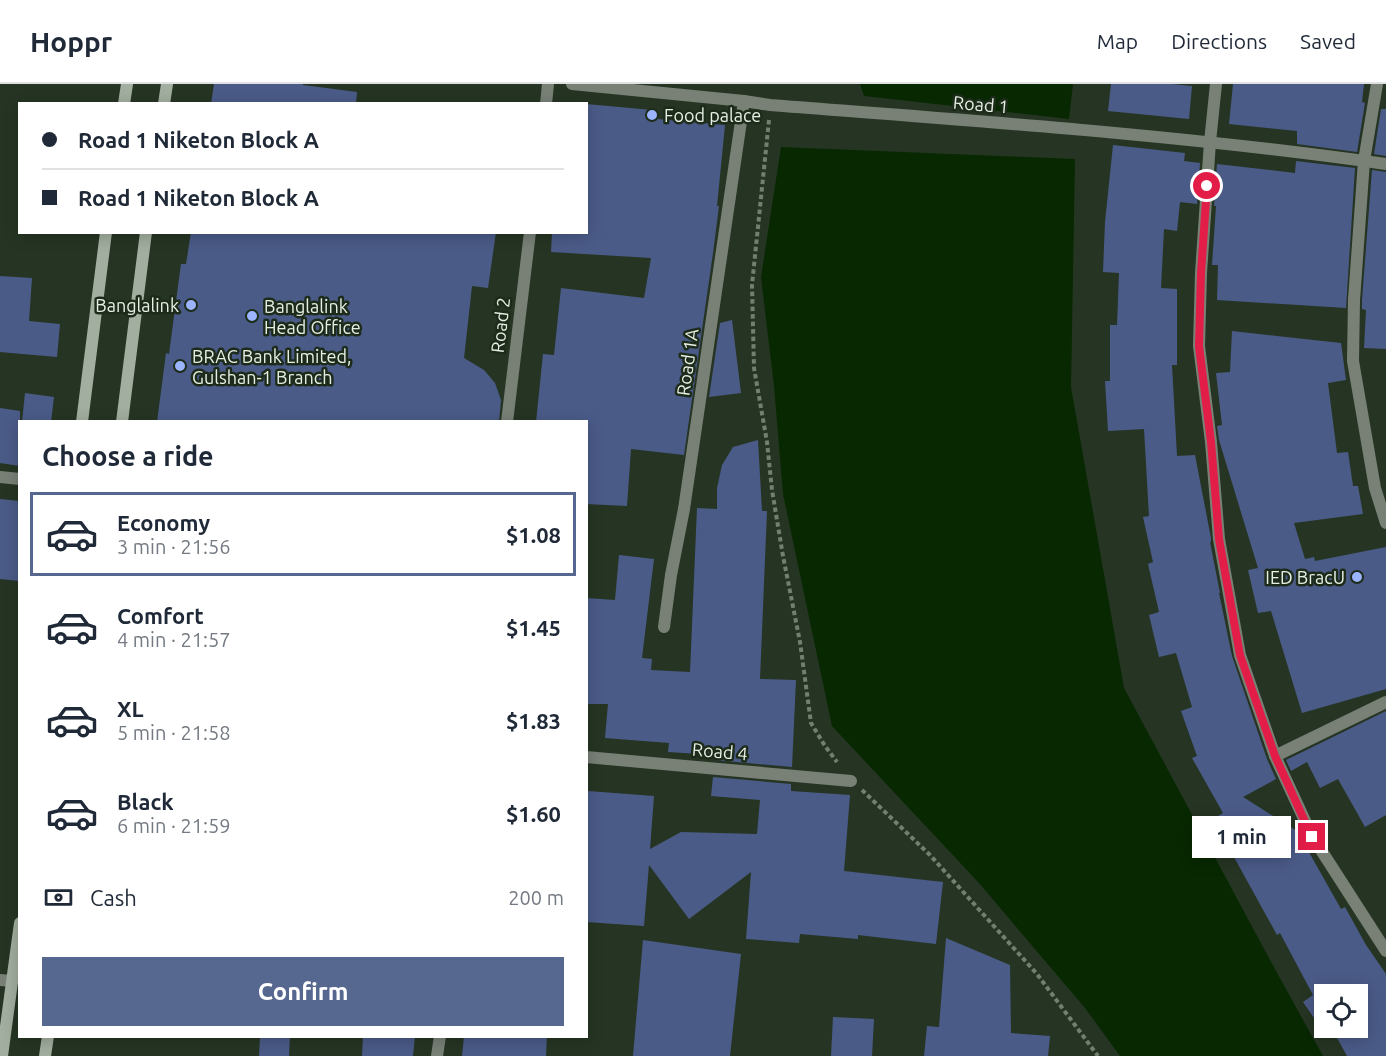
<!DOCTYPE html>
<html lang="en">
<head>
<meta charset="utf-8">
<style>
	body { margin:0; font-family:Ubuntu,sans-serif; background:#f6f6f7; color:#1f2937; height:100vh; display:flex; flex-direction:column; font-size:22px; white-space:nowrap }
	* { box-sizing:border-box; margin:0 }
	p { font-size:20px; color:#747a83 }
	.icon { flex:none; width:33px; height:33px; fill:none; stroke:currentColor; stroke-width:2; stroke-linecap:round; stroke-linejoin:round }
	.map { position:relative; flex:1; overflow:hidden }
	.panel { position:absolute; left:18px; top:336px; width:570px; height:618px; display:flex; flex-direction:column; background:#fff; border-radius:0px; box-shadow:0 3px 15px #0003 }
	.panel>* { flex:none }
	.top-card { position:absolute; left:18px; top:18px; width:570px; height:132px; border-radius:0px; box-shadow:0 3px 15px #0003; display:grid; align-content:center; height:132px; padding:0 24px; background:#fff }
	.buttons { position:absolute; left:1314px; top:900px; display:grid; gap:12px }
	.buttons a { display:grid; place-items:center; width:54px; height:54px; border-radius:0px; background:#fff; box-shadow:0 3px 15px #0003; font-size:30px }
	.end { position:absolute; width:27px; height:27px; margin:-14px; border:8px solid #e11d48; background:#fff; box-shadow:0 0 0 3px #fff }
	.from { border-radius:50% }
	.bubble { position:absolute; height:42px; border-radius:0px; background:#fff; box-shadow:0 3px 15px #0003; font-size:20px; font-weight:700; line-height:42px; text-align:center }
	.top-card b { display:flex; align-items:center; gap:21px; height:57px; font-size:22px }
	.top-card b+b { border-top:2px solid #e0e1e3 }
	.top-card i { width:15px; height:15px; background:#1f2937 }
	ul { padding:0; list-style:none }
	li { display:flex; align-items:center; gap:18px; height:84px; margin:0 12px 9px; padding:0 12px; border:3px solid transparent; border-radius:0px }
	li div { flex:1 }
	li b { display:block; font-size:22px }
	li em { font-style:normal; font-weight:700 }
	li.on { border-color:#576890 }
	li>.icon { width:54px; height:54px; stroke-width:1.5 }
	h2 { padding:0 24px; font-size:27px; line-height:72px }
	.pay { display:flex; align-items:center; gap:15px; height:66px; padding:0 24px; font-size:22px }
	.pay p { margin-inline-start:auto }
	.action { display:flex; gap:12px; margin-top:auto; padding:12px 24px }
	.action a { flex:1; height:69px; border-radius:0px; background:#576890; color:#fff; font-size:24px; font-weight:700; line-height:69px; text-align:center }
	header { display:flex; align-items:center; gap:36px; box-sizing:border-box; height:84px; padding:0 30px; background:#fff; border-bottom:2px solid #e0e1e3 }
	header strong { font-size:28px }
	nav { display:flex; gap:33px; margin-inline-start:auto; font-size:21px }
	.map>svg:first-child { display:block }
	.water { fill:#072801 }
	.building { fill:#4b5b88; fill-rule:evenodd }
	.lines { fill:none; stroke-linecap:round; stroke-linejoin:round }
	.path { stroke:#738071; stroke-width:4; stroke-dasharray:4.5 3; stroke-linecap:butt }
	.minor { stroke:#798177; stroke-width:12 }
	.secondary { stroke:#a2ae9f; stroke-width:12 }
	.route { stroke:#e11d48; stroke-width:8 }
	.poi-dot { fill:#9bb4fd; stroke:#1d2b1a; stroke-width:2 }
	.labels { text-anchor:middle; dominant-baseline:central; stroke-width:5; stroke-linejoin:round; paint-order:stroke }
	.street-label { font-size:18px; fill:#e6efe4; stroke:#1d2b1a }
	.poi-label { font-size:18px; fill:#e6efe4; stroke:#1d2b1a; text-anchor:start }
</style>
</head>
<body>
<header>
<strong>Hoppr</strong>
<nav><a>Map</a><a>Directions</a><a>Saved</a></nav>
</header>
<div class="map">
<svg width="1386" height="972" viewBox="0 0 1386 972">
	<rect width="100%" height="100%" fill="#263523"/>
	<g class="water">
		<path d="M 860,0 L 1073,0 L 1069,35 L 864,12 Z"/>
		<path d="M 781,63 L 1075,75 L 1071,303 L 1124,604 L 1270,876 L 1323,972 L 1120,972 L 1085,924 L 979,799 L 832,642 L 783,410 L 774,302 L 761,193 Z"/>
	</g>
	<g class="building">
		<path d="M 214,0 L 303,0 L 303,1 L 357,8 L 356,20 L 211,20 Z"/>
		<path d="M 1111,0 L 1172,0 L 1192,2 L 1189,35 L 1108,27 Z"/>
		<path d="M 1233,0 L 1364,0 L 1362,18 L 1365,19 L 1357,68 L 1297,60 L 1297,47 L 1229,40 Z"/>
		<path d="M 586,20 L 652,26 L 652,28 L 658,29 L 657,35 L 725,41 L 717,122 L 719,122 L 713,169 L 684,371 L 631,365 L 627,422 L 586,420 L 586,338 L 536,338 L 543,270 L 554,271 L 561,204 L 644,214 L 651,174 L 551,168 L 552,148 L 586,148 Z"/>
		<path d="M 1381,25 L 1386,25 L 1386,72 L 1374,70 Z"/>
		<path d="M 1113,61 L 1185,69 L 1184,77 L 1200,79 L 1197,120 L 1180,118 L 1177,147 L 1164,145 L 1161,204 L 1177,205 L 1177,281 L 1172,281 L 1177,372 L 1195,371 L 1211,454 L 1211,458 L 1210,458 L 1220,509 L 1219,509 L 1232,572 L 1267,675 L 1276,695 L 1243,713 L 1297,747 L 1341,825 L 1345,823 L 1366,861 L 1386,890 L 1386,972 L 1347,972 L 1332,945 L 1325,950 L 1303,918 L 1313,911 L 1280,849 L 1277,851 L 1213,735 L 1223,729 L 1192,674 L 1197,672 L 1181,627 L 1192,623 L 1176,569 L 1159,573 L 1149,531 L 1159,528 L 1148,480 L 1153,478 L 1143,433 L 1149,432 L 1144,345 L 1108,347 L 1105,297 L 1110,297 L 1110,241 L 1117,241 L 1119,189 L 1103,188 L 1105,138 ZM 1324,910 L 1358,910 L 1358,944 L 1324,944 Z"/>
		<path d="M 1296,77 L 1355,84 L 1346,224 L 1217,216 L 1218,181 L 1212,181 L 1216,122 L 1214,122 L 1217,80 L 1295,89 Z"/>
		<path d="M 1372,86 L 1386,88 L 1386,265 L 1364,264 L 1366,226 L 1362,225 L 1362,216 Z"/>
		<path d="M 191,148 L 496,148 L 488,204 L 472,202 L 464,274 L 484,286 L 495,299 L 501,316 L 499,338 L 157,338 L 166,269 L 169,270 L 181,180 L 186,180 Z"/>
		<path d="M 0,192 L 32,194 L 29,237 L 60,240 L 57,273 L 0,268 Z"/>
		<path d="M 732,236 L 741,309 L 709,313 L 720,239 Z"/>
		<path d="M 1232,247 L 1341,259 L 1346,296 L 1328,299 L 1337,369 L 1348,368 L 1353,402 L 1358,402 L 1363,430 L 1294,439 L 1305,475 L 1314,473 L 1315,477 L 1386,463 L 1386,605 L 1302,629 L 1271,527 L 1258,529 L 1248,486 L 1258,484 L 1219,356 L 1217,342 L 1222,341 L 1216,289 L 1230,288 Z"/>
		<path d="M 25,309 L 54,313 L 51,338 L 22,338 Z"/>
		<path d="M 0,324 L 20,327 L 20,382 L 0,379 Z"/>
		<path d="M 758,356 L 762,427 L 767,427 L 760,595 L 796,596 L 792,683 L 714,676 L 715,671 L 668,668 L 669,659 L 605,654 L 608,620 L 586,620 L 586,514 L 615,516 L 619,471 L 654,475 L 642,574 L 652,575 L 651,586 L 690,588 L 697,424 L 717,425 L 717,404 L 722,381 L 733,363 Z"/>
		<path d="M 0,415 L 20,417 L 20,497 L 0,495 Z"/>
		<path d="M 1386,627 L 1386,731 L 1365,743 L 1338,695 L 1320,704 L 1307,678 L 1291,687 L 1286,676 Z"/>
		<path d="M 713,693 L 791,700 L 791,707 L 850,711 L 844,787 L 943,798 L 936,860 L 858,851 L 858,855 L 800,850 L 799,859 L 746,855 L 751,788 L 689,835 L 649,781 L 644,842 L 586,838 L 586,722 L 588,707 L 654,712 L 650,765 L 681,748 L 757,750 L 760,716 L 711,712 Z"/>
		<path d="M 946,854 L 1010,881 L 1011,949 L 1050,952 L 1048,972 L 924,972 L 927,942 L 939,943 Z"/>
		<path d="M 643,856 L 741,870 L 730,972 L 633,972 Z"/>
		<path d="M 833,933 L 874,935 L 872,972 L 831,972 Z"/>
		<path d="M 260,952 L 290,952 L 289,972 L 259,972 Z"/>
		<path d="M 363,952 L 415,952 L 413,972 L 362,972 Z"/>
		<path d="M 464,952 L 547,952 L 546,972 L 462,972 Z"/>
	</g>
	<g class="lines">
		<g class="path">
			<path d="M 769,36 L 752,201 L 754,284 L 767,358 L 772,406 L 783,472 L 800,558 L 811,639 L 825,662 L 837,678"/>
			<path d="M 862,706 L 930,771 L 1037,890 L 1098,972"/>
		</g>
		<g class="minor">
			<path d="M 572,0 L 744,17 L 770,21 C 976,37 1182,51 1386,80"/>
			<path d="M 1216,0 L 1210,58 L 1201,189 L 1199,262 L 1211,358 L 1219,455 L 1240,571 L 1275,672 L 1312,752 L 1386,867"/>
			<path d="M 1377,0 L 1364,77 L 1354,216 L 1353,277 L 1375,404 L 1386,439"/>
			<path d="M 546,20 L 548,0"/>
			<path d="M 507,338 L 530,148"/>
			<path d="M 0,393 L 20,395"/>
			<path d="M 664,543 L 671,491 L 684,425 L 744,17"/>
			<path d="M 1275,672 L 1386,618"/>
			<path d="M 586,673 L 851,697"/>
			<path d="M 0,896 L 12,897"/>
			<path d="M 437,972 L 440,952"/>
		</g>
		<g class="secondary">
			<path d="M 124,20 L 127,0"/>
			<path d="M 164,20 L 167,0"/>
			<path d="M 82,338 L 106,148"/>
			<path d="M 122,338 L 146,148"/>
			<path d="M 2,972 L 20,839"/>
			<path d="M 45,972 L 48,952"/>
		</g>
	</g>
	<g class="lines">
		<path class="route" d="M 1207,102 L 1201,189 L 1199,262 L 1211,358 L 1219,455 L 1240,571 L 1275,672 L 1312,753"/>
	</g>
	<g class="poi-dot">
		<circle cx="652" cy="31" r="6"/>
		<circle cx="191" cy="221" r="6"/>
		<circle cx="252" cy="232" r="6"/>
		<circle cx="180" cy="282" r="6"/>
		<circle cx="1357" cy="493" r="6"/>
	</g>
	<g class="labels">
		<g class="street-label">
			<text transform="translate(981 20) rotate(5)">Road 1</text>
			<text transform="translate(500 241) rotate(-83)">Road 2</text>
			<text transform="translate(687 278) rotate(-82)">Road 1A</text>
			<text transform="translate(720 667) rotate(5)">Road 4</text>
		</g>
		<g class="poi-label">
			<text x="664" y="31">Food palace</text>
			<text x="179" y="221" text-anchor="end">Banglalink</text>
			<text x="264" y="222">Banglalink<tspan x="264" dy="21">Head Office</tspan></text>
			<text x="192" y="272">BRAC Bank Limited,<tspan x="192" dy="21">Gulshan-1 Branch</tspan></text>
			<text x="1345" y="493" text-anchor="end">IED BracU</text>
		</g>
	</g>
</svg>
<div class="buttons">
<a><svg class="icon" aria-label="locate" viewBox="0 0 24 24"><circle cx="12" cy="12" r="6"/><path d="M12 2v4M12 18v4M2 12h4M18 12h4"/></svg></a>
</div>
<i class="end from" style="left:1207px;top:102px"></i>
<i class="end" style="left:1312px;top:753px"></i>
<div class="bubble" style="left:1192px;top:732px;width:99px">1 min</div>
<div class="top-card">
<b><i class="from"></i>Road 1 Niketon Block A</b>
<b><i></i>Road 1 Niketon Block A</b>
</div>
<section class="panel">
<h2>Choose a ride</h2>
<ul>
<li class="on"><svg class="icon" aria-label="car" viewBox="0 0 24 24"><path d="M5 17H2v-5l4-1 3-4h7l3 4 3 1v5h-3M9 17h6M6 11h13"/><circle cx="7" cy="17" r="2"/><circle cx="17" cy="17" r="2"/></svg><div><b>Economy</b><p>3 min · 21:56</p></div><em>$1.08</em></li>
<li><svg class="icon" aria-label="car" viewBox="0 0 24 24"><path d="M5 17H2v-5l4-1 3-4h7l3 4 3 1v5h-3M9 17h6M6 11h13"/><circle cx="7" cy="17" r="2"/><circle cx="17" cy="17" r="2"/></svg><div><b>Comfort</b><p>4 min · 21:57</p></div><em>$1.45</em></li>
<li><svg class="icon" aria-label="car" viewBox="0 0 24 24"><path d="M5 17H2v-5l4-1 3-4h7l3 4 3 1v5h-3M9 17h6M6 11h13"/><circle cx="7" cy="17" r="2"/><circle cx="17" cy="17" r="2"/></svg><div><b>XL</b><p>5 min · 21:58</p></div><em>$1.83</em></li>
<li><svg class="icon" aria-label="car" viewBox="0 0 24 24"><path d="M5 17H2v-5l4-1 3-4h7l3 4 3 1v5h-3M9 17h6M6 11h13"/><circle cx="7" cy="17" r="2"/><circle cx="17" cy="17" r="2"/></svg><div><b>Black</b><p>6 min · 21:59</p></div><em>$1.60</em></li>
</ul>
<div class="pay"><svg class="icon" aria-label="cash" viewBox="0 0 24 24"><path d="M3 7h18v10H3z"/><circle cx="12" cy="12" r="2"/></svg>Cash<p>200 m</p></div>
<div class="action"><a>Confirm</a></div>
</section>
</div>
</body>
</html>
